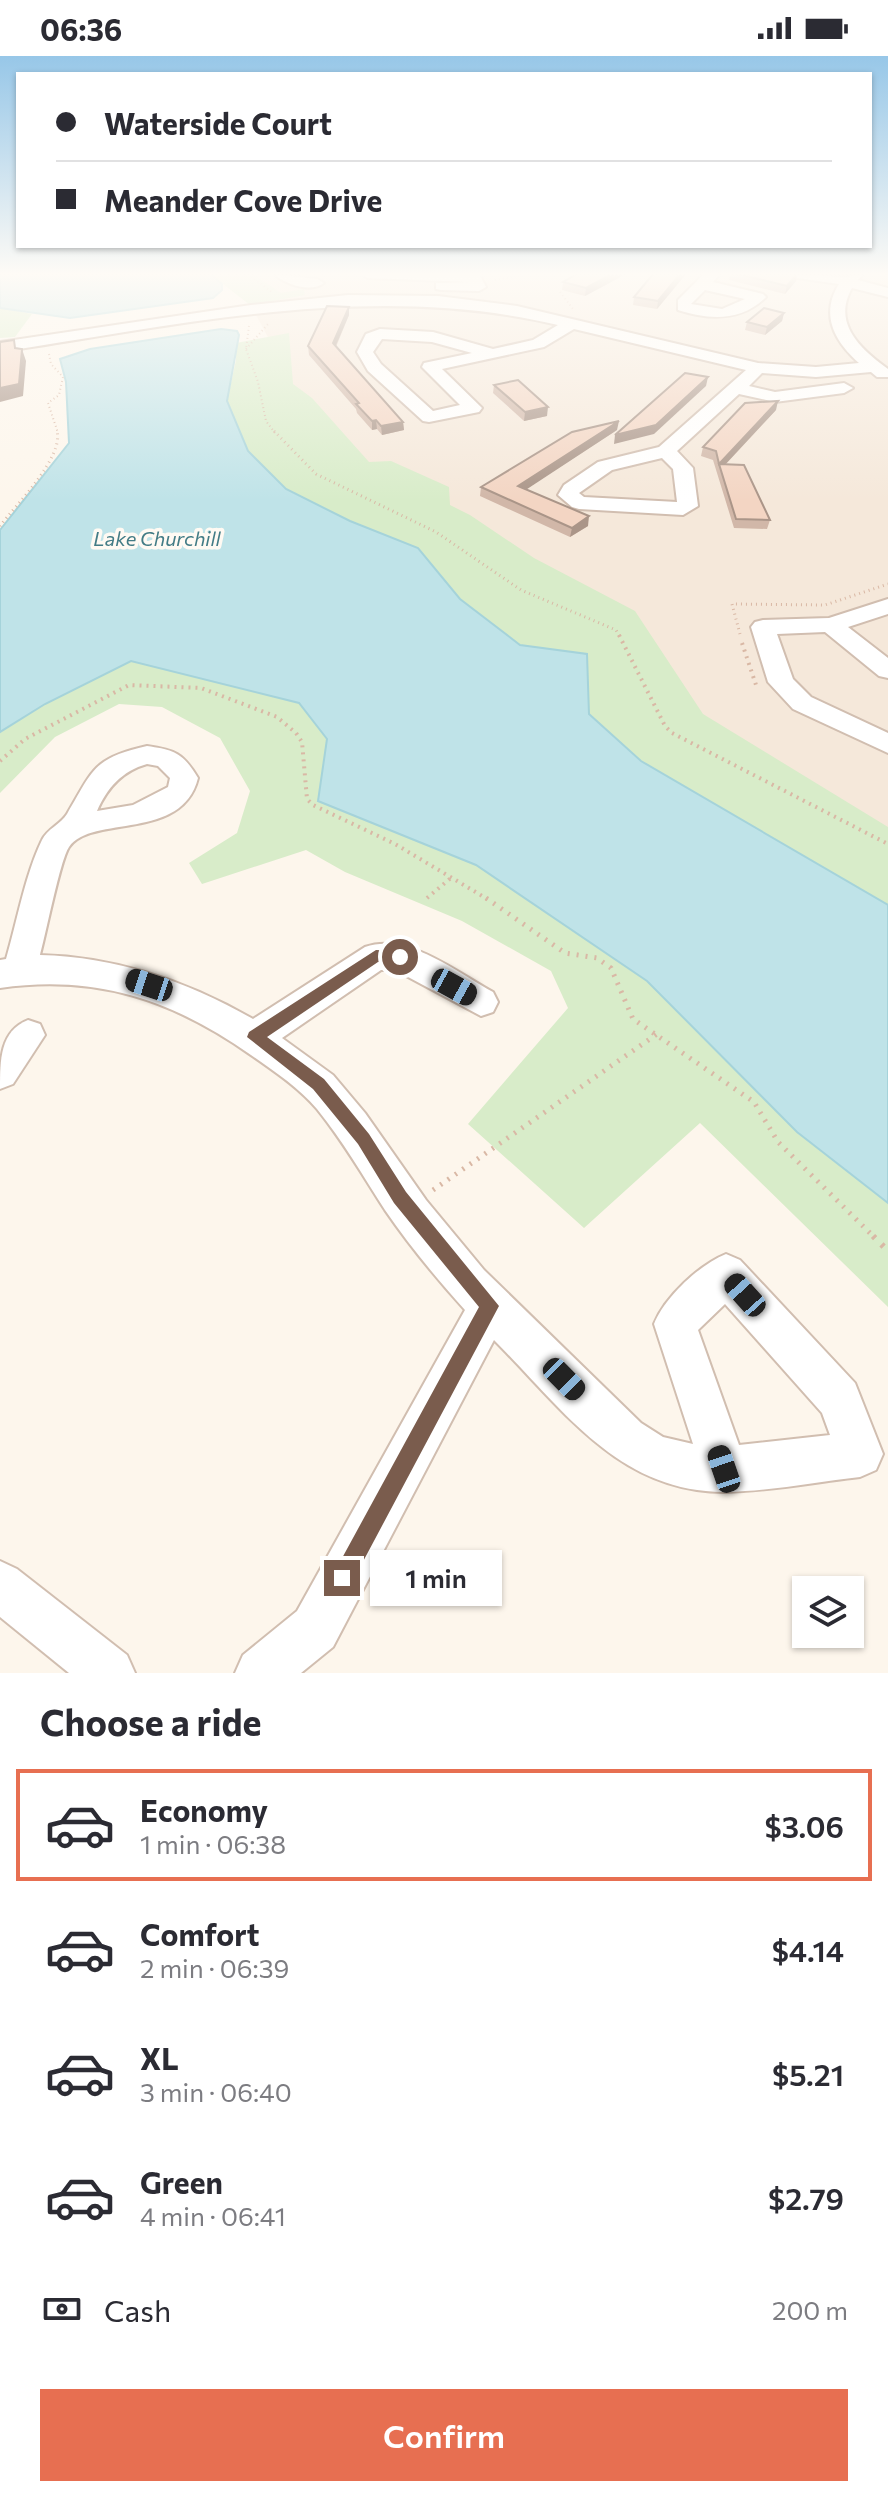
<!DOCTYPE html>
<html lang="en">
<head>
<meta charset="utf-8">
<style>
	body { margin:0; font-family:Commissioner,sans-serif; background:#f2f2f3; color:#2b2b33; height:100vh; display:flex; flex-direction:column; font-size:30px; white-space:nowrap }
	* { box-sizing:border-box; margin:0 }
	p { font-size:26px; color:#7c7c81 }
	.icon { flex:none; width:44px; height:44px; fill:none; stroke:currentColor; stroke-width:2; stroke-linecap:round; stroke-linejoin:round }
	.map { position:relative; height:1617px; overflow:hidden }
	.panel { display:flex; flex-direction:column; background:#fff; flex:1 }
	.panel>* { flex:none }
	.guide { position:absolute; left:16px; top:16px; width:856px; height:176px; border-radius:0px; box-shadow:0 2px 6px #0004; display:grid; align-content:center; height:176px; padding:0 40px; background:#fff }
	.controls { position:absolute; left:792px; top:1520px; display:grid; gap:16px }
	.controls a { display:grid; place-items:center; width:72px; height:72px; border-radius:0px; background:#fff; box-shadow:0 2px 6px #0004; font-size:40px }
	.end { position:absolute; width:36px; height:36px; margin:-18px; border:10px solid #7a5c4d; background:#fff; box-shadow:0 0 0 4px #fff }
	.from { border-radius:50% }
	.bubble { position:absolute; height:56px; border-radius:0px; background:#fff; box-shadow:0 2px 6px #0004; font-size:26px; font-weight:600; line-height:56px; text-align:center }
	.car { position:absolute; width:24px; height:48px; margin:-24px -12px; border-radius:10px; box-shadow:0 0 6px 2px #0007; background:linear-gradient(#222 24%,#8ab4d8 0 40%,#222 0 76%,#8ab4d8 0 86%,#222 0) }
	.guide b { display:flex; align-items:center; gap:28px; height:76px; font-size:30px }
	.guide b+b { border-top:2px solid #e1e1e2 }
	.guide i { width:20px; height:20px; background:#2b2b33 }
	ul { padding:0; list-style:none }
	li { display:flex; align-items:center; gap:24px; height:112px; margin:0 16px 12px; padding:0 24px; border:4px solid transparent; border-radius:0px }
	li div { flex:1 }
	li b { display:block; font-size:30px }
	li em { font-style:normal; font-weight:600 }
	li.selected { border-color:#e76f51 }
	li>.icon { width:72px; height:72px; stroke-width:1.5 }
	h2 { padding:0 40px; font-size:36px; line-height:96px }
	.pay { display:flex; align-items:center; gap:20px; height:88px; padding:0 40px; font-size:30px }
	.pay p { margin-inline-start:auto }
	.primary-button { display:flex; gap:16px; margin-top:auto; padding:16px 40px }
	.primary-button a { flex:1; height:92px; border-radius:0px; background:#e76f51; color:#fff; font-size:32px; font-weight:600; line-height:92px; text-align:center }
	.status { display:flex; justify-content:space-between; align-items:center; height:56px; padding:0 40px; background:#fff; direction:ltr }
	.status svg { height:22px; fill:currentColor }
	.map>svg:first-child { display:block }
	.residential { fill:#f5e8da }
	.green { fill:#d8ecc9 }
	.water { fill:#bfe3e8; stroke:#a5d3da; stroke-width:2 }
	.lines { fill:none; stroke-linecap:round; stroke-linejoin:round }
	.minor-casing { stroke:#d1beb0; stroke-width:4 }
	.path-far4 { stroke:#d9b8a5; stroke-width:2; stroke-dasharray:1 3; stroke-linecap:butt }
	.path-far3 { stroke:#d9b8a5; stroke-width:3; stroke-dasharray:1 4; stroke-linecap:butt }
	.path-far2 { stroke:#d9b8a5; stroke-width:4; stroke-dasharray:2 5; stroke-linecap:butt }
	.path-far1 { stroke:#d9b8a5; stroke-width:5; stroke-dasharray:2 7; stroke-linecap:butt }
	.path { stroke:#d9b8a5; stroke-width:6; stroke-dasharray:3 9; stroke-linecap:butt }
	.minor { fill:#fff; fill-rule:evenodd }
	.wall { fill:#d1b7a8 }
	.shaded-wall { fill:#aa9588 }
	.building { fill:#f3d5c3; stroke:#aa9588; stroke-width:2 }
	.route { fill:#7a5c4d }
	.labels { text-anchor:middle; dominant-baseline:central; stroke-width:7; stroke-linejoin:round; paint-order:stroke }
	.far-water-label { font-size:20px; font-style:italic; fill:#437c86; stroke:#fffaf3 }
</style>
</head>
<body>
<div class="status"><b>06:36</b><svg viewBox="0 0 49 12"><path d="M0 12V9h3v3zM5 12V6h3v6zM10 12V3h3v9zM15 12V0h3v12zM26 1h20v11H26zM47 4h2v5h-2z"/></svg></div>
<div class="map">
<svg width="888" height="1617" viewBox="0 0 888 1617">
	<rect width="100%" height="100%" fill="#fdf6ec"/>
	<path class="residential" d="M 234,218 L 888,218 L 888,790 L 285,363 L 276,296 Z"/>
	<g class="green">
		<path d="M 210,218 L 253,218 L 281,237 L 304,233 L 305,239 L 250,249 Z"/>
		<path d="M 0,252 L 32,258 L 15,281 L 0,282 Z"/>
		<path d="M 289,277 L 293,328 L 312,342 L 369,406 L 391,405 L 449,431 L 450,449 L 470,459 L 534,502 L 635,555 L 703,658 L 888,771 L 888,852 L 641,705 L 589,658 L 587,598 L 520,589 L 460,543 L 418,492 L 350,465 L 286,433 L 248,395 L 227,345 L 236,304 L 236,287 Z"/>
		<path d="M 131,605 L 299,647 L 327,683 L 318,745 L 476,809 L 647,925 L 797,1076 L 888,1147 L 888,1251 L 700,1067 L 584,1172 L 468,1068 L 568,952 L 551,915 L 462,865 L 345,816 L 306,794 L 202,828 L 189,807 L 237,777 L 250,735 L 220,682 L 162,651 L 119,648 L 55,681 L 0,737 L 0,676 L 45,648 Z"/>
	</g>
	<g class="water">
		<path d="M 0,218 L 210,218 L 222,228 L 222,234 L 213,242 L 70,262 L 0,252 Z"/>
		<path d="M 221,273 L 237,275 L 239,279 L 227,345 L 248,395 L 286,433 L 350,465 L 418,492 L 460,543 L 520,589 L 587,598 L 589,658 L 641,705 L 888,849 L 888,1147 L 797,1076 L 647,925 L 476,809 L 318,745 L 327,683 L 299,647 L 131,605 L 45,648 L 0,676 L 0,474 L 69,387 L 66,326 L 60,303 L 90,293 Z"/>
	</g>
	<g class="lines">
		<g class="minor-casing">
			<g id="minor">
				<path d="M 274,218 L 317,223 L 324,227 C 311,237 286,229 274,218 Z"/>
				<path d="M 361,218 L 479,218 L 486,231 L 479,235 L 441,234 L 436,233 L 436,227 L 469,226 L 368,222 Z"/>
				<path d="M 704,218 L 720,218 L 713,226 L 763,238 L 766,241 C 741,266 709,264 678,254 L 678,244 ZM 705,234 L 745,243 L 722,253 L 691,248 Z"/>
				<path d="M 790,218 L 846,221 L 863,218 L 858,224 L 888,232 L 888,241 L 852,232 C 832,267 860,293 888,313 L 888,321 L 877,321 L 871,316 L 816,321 L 762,317 L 749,330 L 775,336 L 844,327 L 853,332 L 844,337 L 775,346 L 739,338 L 677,395 L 693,412 L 698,450 L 683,459 L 579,453 L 572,451 L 558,439 L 564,429 L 598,406 L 659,391 L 746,314 L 574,273 L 544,291 L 442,313 L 482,352 L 479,356 L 429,366 L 423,365 L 368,315 L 357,296 L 366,278 L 380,273 L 433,276 L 493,293 L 533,284 L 558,269 C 372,225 185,268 0,296 L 0,286 L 251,249 L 348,239 L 438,240 L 517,250 L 758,307 L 816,311 L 859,307 C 834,285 820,258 839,228 L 797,222 ZM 382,283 L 432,286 L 472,297 L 424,307 L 422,311 L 460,349 L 433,355 L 381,308 L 373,296 ZM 662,402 L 673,413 L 677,446 L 584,441 L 579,437 L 612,414 Z"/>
				<path d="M 888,543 L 888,558 L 848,571 L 888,602 L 888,622 L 879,620 L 825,576 L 777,578 L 793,623 L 811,641 L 888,677 L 888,697 L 793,653 L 768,626 L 751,571 L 755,566 L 763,564 L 829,562 Z"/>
				<path d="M 147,690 C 175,694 183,697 198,722 C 182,786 92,758 69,791 C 60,804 46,878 40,899 C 117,901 187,925 253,963 L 365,891 C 408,876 456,916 493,936 L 498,946 L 493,956 L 481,960 L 395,914 L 381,914 L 282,982 L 333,1019 L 365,1057 L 426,1144 L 484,1214 L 641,1367 L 663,1381 L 693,1388 L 654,1268 C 665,1241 699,1209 726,1198 L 740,1204 L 855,1327 L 883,1398 L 876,1414 L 860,1421 C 816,1426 771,1435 726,1436 C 619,1437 563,1353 494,1284 L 333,1591 L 301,1617 L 235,1617 L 243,1599 L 297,1555 L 465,1254 C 437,1223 409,1189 385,1154 C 363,1120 343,1085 317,1053 C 298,1031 275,1016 251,999 C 173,944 96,918 0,932 L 0,904 L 6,903 C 17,866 25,819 42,784 C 47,773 61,768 67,758 C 93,714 93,702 147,690 ZM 147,708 L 158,710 L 170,722 L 168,731 L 133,749 L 97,755 C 107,732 122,715 147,708 ZM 725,1248 L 822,1357 L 830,1379 L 739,1389 L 698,1274 Z"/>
				<path d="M 28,964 L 40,968 L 45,979 L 13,1028 L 0,1033 C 0,1004 0,975 28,964 Z"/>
				<path d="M 0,1505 L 17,1513 L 127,1599 L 135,1617 L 69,1617 L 0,1561 Z"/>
			</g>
		</g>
		<g class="path-far4">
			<path d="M 248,218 L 273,237"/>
			<path d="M 495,224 L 528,218"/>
			<path d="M 560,236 L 573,253"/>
			<path d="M 249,270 L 246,293 L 258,326 L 266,365 L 275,377"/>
			<path d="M 246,293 L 268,268"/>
			<path d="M 49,298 L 51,308 L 63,321 L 59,339 L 48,347 L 58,377"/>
		</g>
		<g class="path-far3">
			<path d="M 274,375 L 316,418 L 436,476 L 521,534 L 616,574 L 620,581"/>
			<path d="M 0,470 C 16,449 64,401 57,375"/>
			<path d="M 740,578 L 732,548 L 825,549 L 888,528"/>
		</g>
		<g class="path-far2">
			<path d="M 619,579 L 665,670 L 672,677 L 888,788"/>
			<path d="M 742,587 L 757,632"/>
			<path d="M 0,705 L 25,683 L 129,629 L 201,632 L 277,661 L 296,677 L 302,686 L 307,743 L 313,749 L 395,788 L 489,844"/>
			<path d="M 427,842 L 452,821"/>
		</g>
		<g class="path-far1">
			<path d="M 486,842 L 565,897 L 597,902 L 611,912 L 633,963 L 754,1046 L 778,1086 L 875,1182"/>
			<path d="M 433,1134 L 657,978"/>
		</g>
		<path class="path" d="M 873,1180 L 888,1195"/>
		<use href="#minor" class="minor"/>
	</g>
	<g class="wall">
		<path d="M 577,218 L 626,218 L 585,240 L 562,234 L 563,226 Z"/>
		<path d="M 686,218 L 657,253 L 633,249 L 634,241 Z"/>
		<path d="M 730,218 L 798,218 L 796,225 L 785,238 L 729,224 Z"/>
		<path d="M 349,251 L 349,259 L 336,291 L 403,366 L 404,374 L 382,379 L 377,373 L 372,374 L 357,357 L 356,353 L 309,299 L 308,290 Z"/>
		<path d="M 784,257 L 782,265 L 765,279 L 745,274 L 747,266 Z"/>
		<path d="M 494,329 L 547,360 L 524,365 L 493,337 Z"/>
		<path d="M 776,354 L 725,409 L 770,464 L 767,473 L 734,472 L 713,404 L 701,400 L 703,391 Z"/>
		<path d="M 617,374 L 526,433 L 588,470 L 570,481 L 480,440 L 481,431 Z"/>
	</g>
	<g class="shaded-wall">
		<path d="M 612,218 L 626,218 L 585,240 L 586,232 Z"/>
		<path d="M 680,218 L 686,218 L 657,253 L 658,245 Z"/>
		<path d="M 797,218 L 796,225 L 785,238 L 787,230 Z"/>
		<path d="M 349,251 L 349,259 L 333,296 L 333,287 Z"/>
		<path d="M 784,257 L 782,265 L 765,279 L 767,271 Z"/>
		<path d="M 22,293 L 26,305 L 23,340 L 0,346 L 0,332 Z"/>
		<path d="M 708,321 L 706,330 L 654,378 L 614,388 L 615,379 Z"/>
		<path d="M 778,345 L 776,354 L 721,413 L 719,408 L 717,417 L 719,408 Z"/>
		<path d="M 548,351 L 547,360 L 524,365 L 525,356 Z"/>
		<path d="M 376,364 L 377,373 L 372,374 L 372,365 Z"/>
		<path d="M 619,365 L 617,374 L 518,439 L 518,430 Z"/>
		<path d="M 403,366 L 404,374 L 382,379 L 381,370 Z"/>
		<path d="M 589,460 L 588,470 L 570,481 L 572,472 Z"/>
	</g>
	<g class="building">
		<path d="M 577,218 L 612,218 L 586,232 L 563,226 Z"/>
		<path d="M 653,218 L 680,218 L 658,245 L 634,241 Z"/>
		<path d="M 738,218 L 797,218 L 787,230 Z"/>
		<path d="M 327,250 L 349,251 L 333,287 L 403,366 L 381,370 L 376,364 L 372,365 L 356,348 L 359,347 L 308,290 Z"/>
		<path d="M 764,252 L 784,257 L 767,271 L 747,266 Z"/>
		<path d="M 14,284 L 15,292 L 22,293 L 19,328 L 0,332 L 0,286 Z"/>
		<path d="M 685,317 L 708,321 L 656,369 L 615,379 Z"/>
		<path d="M 518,324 L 548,351 L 525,356 L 494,329 Z"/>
		<path d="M 778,345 L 719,408 L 716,395 L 703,391 L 745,347 Z"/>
		<path d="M 619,365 L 518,430 L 589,460 L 572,472 L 481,431 L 572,376 Z"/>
		<path d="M 719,408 L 744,409 L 770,464 L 736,463 Z"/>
	</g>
	<linearGradient id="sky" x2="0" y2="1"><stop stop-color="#97c7e8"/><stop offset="0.49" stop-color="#fefbf6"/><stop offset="1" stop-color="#fefbf6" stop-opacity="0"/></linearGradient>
	<rect width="888" height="445" fill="url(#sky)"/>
	<path class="route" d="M 376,894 L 400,895 L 407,901 L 400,907 L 378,906 L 267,981 L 324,1023 L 369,1078 L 406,1136 L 499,1250 L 350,1530 L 342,1533 L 335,1530 L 332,1522 L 335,1515 L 479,1251 L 394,1147 L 358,1088 L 313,1033 L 247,981 L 249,976 Z"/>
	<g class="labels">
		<g class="far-water-label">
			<text x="157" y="482">Lake Churchill</text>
		</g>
	</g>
</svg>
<div class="controls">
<a><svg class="icon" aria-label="layers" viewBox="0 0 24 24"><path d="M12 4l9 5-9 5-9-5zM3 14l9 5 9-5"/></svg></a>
</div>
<i class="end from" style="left:400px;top:901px"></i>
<i class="end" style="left:342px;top:1522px"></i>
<div class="bubble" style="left:370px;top:1494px;width:132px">1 min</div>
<i class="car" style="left:149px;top:929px;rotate:288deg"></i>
<i class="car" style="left:454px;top:931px;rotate:119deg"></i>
<i class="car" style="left:745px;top:1239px;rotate:318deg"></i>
<i class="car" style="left:564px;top:1323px;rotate:135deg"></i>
<i class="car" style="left:724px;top:1413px;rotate:341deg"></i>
<div class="guide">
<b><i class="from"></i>Waterside Court</b>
<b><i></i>Meander Cove Drive</b>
</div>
</div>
<section class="panel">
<h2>Choose a ride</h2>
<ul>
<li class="selected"><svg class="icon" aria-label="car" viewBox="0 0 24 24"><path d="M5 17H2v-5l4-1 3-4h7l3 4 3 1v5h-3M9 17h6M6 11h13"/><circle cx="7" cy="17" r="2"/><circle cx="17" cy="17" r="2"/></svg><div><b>Economy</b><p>1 min · 06:38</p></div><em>$3.06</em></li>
<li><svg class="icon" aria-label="car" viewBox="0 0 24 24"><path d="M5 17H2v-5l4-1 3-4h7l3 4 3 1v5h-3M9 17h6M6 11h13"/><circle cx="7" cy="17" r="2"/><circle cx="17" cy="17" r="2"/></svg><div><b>Comfort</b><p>2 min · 06:39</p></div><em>$4.14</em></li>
<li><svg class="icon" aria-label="car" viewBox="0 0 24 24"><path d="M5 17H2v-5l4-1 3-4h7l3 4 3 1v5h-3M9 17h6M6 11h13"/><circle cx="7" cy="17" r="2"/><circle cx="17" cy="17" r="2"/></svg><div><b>XL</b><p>3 min · 06:40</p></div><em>$5.21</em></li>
<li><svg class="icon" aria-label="car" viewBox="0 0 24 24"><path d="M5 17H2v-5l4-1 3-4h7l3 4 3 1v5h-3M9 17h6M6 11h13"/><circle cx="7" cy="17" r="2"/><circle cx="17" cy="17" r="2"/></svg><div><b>Green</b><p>4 min · 06:41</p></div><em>$2.79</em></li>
</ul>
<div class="pay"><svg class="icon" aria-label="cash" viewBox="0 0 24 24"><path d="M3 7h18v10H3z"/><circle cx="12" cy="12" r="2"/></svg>Cash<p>200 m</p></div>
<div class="primary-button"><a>Confirm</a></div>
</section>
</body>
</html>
